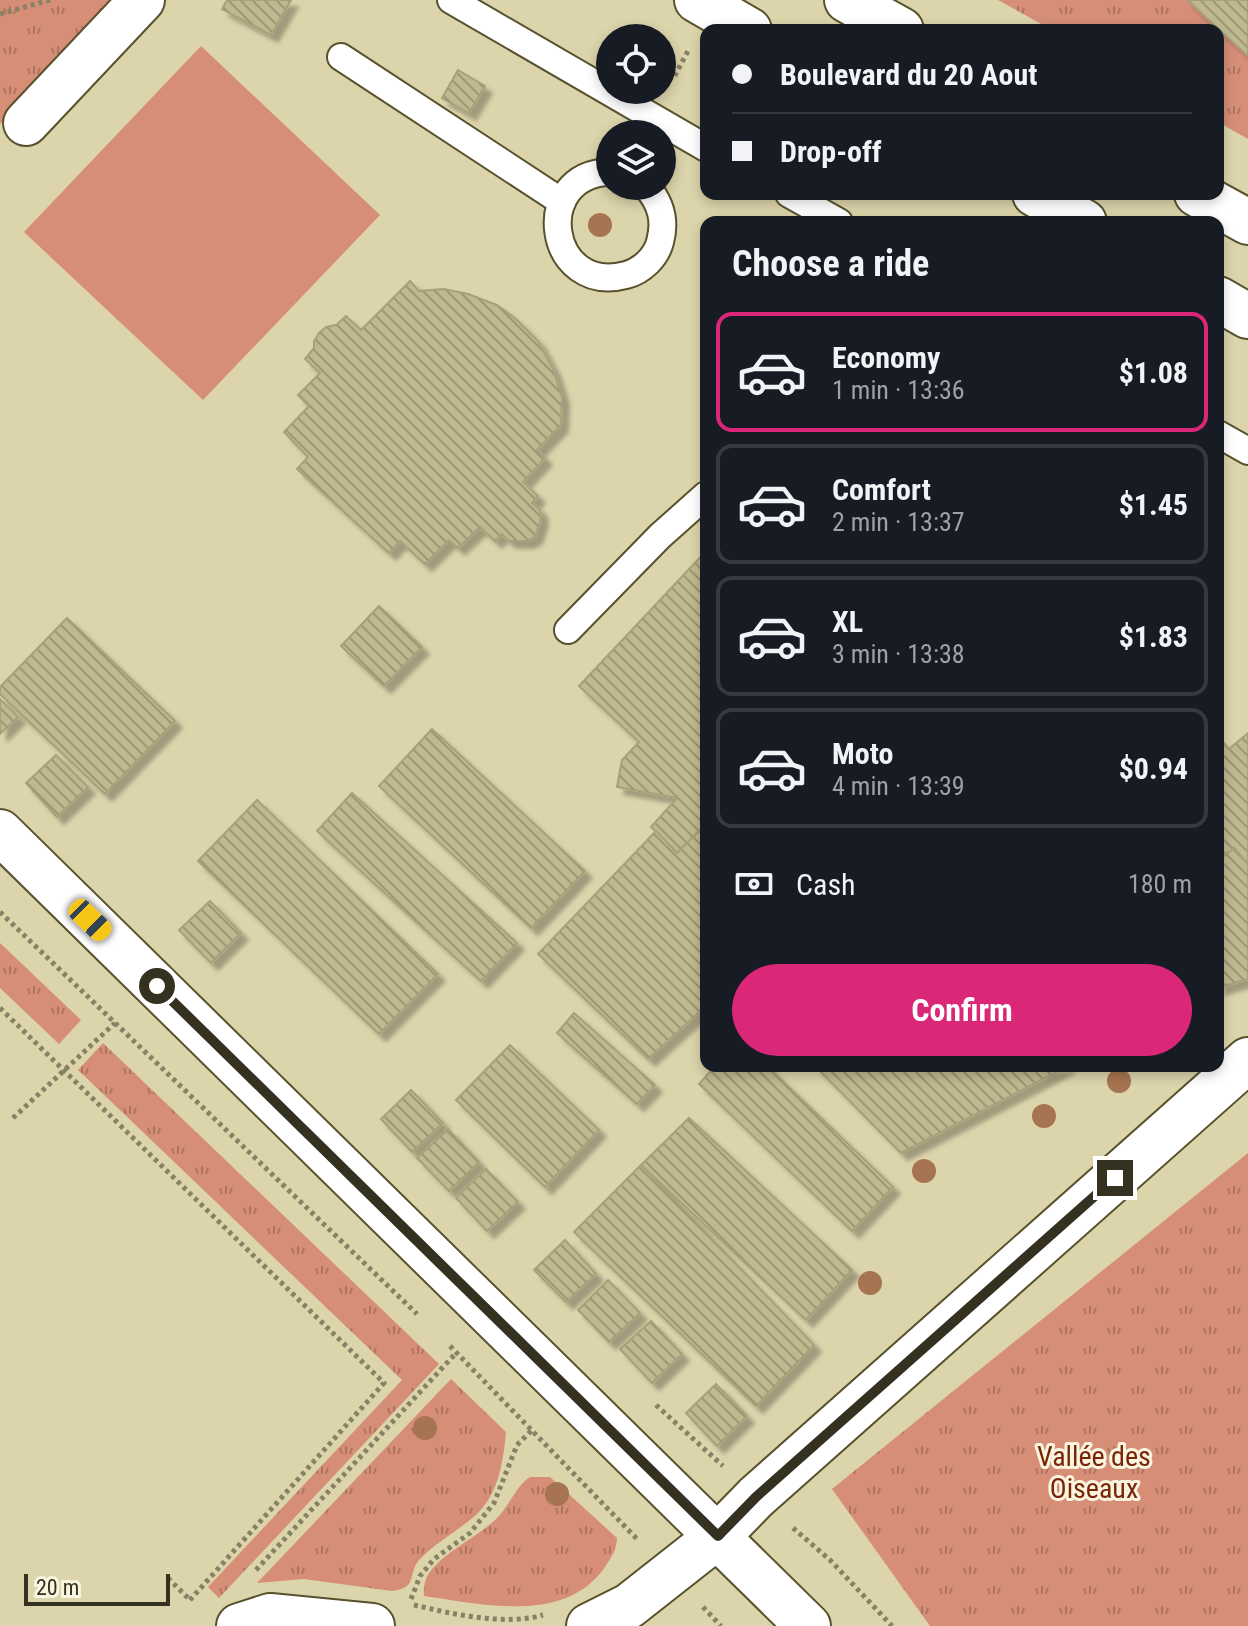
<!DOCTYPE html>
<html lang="en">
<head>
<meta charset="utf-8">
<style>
	body { margin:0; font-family:"Roboto Condensed",sans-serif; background:#20242c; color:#f1f3f6; height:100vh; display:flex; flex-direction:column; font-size:30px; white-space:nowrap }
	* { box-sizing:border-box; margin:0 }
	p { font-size:26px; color:#9ea1a6 }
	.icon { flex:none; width:44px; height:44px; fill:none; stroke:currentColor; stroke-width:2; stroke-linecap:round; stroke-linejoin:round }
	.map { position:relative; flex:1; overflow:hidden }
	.details { position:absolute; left:700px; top:216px; width:524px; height:856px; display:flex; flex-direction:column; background:#171b24; border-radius:16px; box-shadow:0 4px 12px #0003 }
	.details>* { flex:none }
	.banner { position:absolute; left:700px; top:24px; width:524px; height:176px; border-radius:16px; box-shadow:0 4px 12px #0003; display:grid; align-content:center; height:176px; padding:0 32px; background:#171b24 }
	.buttons { position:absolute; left:596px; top:24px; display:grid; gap:16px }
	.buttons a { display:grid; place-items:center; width:80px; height:80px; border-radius:50%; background:#171b24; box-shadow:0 4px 12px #0003; font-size:40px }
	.scale { position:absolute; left:24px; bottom:20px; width:146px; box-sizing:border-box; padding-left:8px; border:4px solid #353121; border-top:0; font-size:22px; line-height:28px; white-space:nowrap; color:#353121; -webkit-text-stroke:6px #f9f5e0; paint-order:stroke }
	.end { position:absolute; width:36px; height:36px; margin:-18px; border:10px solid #353121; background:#fff; box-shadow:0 0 0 4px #fff }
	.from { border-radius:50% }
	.car { position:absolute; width:24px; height:48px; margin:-24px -12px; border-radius:10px; box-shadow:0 0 6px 2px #0007; background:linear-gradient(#f5c518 24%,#345 0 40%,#f5c518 0 76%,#345 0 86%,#f5c518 0) }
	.banner b { display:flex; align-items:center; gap:28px; height:76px; font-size:30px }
	.banner b+b { border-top:2px solid #363941 }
	.banner i { width:20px; height:20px; background:#f1f3f6 }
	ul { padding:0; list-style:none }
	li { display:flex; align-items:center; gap:24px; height:120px; margin:0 16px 12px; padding:0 16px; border:4px solid #363941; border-radius:16px }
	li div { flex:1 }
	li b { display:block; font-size:30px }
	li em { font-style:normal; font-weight:700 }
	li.on { border-color:#db2777 }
	li>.icon { width:72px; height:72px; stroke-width:1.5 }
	h2 { padding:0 32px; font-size:36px; line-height:96px }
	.pay { display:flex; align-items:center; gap:20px; height:88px; padding:0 32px; font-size:30px }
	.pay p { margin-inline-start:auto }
	.primary-button { display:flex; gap:16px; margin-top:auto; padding:16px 32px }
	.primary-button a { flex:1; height:92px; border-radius:48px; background:#db2777; color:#fff; font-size:32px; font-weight:700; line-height:92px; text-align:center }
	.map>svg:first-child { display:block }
	.grass { fill:url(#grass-tufts) }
	.pitch { fill:#d68e77 }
	.building { fill:url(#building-back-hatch); stroke:#a8a078; stroke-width:2; filter:url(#shadow) }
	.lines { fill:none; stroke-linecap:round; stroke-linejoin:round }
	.lane-casing { stroke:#58512c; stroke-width:30 }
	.street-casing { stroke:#58512c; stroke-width:48 }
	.secondary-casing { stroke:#58512c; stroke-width:48 }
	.primary-casing { stroke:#58512c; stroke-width:48 }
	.path { stroke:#878165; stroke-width:5; stroke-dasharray:4 4; stroke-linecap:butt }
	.lane { stroke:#fff; stroke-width:26 }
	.street { stroke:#fff; stroke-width:44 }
	.secondary { stroke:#fff; stroke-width:44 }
	.primary { stroke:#fff; stroke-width:44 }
	.tree { fill:#a67450 }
	.route { stroke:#353121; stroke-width:10 }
	.labels { text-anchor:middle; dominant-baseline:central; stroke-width:6; stroke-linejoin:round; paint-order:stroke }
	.park-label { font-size:28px; fill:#7a2606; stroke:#f9f5e0 }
</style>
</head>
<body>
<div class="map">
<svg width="1248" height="1626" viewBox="0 0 1248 1626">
	<defs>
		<pattern id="grass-tufts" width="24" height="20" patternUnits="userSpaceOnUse" patternTransform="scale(2)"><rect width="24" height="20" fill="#d68e77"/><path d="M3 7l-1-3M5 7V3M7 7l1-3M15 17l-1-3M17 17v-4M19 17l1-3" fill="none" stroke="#ae7561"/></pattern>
		<pattern id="building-back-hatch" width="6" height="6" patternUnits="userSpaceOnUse" patternTransform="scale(2)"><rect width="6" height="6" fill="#c0b990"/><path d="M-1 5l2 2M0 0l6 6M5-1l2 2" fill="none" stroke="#9d9775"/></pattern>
		<filter id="shadow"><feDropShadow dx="7" dy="7" stdDeviation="2" flood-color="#0004"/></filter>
	</defs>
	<rect width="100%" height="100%" fill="#dcd4ab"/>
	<g class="grass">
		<path d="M 0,0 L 116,0 L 0,124 Z"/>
		<path d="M 998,0 L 1187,0 L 1248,56 L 1248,139 L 1218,122 L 1218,30 L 1052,30 Z"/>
		<path d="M 0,943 L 81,1020 L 59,1044 L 0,988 Z"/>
		<path d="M 103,1043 L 439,1364 L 219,1598 L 208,1587 L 402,1380 L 78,1070 Z"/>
		<path d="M 1248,1153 L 1248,1626 L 930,1626 L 832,1489 Z"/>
		<path d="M 451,1379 L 506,1432 C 503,1464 498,1499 470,1520 C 454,1533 436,1543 421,1558 C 406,1572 420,1588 392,1591 L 304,1579 L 257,1583 Z"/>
		<path d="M 530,1477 L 550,1477 L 617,1538 C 617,1549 611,1558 605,1567 C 565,1625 482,1604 424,1596 C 423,1584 426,1575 434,1567 C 452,1547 480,1536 499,1516 C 510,1504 517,1485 530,1477 Z"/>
	</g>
	<path class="pitch" d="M 201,46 L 380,215 L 203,400 L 24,232 Z"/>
	<g class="building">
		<path d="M 227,0 L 291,0 L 271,35 L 222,9 Z"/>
		<path d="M 1187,0 L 1248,0 L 1248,56 Z"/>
		<path d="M 458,70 L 485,86 L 469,113 L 442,98 Z"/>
		<path d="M 410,281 L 419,291 L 444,289 L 468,294 L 497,305 L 516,319 L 538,341 L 553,369 L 562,397 L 561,425 L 537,450 L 545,458 L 523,482 L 538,496 L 532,503 L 540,510 L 541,519 L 535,537 L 527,541 L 509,541 L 502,534 L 495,541 L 480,527 L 458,548 L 449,540 L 425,564 L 400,541 L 389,553 L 297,469 L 308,457 L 284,432 L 309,406 L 298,395 L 320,373 L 305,359 L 314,348 L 314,341 L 319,333 L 326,327 L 336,325 L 346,316 L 361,330 Z"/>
		<path d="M 706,551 L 706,840 L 703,827 L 677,853 L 651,827 L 677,798 L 617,787 L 622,760 L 639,742 L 579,686 Z"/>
		<path d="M 379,606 L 422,647 L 384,686 L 341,646 Z"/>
		<path d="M 67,618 L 175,721 L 105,794 L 0,694 L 0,687 Z"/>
		<path d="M 0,699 L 18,717 L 0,734 Z"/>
		<path d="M 432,729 L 585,871 L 531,928 L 379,786 Z"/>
		<path d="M 1248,733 L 1248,864 L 1234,848 L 1218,861 L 1218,748 L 1224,743 L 1229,749 Z"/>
		<path d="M 56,755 L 88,787 L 57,817 L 26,783 Z"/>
		<path d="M 352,793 L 517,943 L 481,981 L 317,831 Z"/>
		<path d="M 257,800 L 438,974 L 379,1034 L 198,861 Z"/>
		<path d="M 703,827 L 706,840 L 706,1006 L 648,1059 L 538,954 L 656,831 L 677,853 Z"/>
		<path d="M 1234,848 L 1248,864 L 1248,979 L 1218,988 L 1218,861 Z"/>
		<path d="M 210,901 L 241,933 L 211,963 L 179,930 Z"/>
		<path d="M 574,1013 L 655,1085 L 637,1104 L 557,1033 Z"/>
		<path d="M 510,1045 L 599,1130 L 545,1187 L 456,1100 Z"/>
		<path d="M 715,1066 L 767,1066 L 893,1187 L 852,1231 L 699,1084 Z"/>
		<path d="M 815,1066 L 1068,1066 L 901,1153 Z"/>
		<path d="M 411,1090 L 443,1123 L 412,1152 L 381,1119 Z"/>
		<path d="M 689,1118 L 852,1270 L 806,1320 L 641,1165 Z"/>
		<path d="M 448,1129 L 479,1162 L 449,1191 L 417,1158 Z"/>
		<path d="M 641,1165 L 814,1345 L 756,1406 L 574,1232 Z"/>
		<path d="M 486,1169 L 518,1202 L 487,1231 L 456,1198 Z"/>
		<path d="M 565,1240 L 596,1274 L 566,1302 L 534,1270 Z"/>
		<path d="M 608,1280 L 640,1313 L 609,1342 L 578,1310 Z"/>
		<path d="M 651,1321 L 682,1354 L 652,1383 L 620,1349 Z"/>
		<path d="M 716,1384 L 747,1416 L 717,1446 L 686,1413 Z"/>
	</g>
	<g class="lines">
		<g class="lane-casing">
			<g id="lane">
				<path d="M 451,0 L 706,148"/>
				<path d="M 341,57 L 562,202"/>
				<path d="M 610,172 C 530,174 547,296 626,275 C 642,271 656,257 660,242 C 666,220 661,203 646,186"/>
				<path d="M 789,194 L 839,222"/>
				<path d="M 1218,434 L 1248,451"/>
				<path d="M 568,630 L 660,536 L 706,495"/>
			</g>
		</g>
		<g class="street-casing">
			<g id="street">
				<path d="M 26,123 L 142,0"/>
				<path d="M 239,1626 L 270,1616 L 372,1626"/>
				<path d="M 589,1626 L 629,1606 L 718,1536 L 756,1497 L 1248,1060"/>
			</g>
		</g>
		<g class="secondary-casing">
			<path id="secondary" d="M 0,832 L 808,1626"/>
		</g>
		<g class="primary-casing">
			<g id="primary">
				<path d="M 697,0 L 749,30"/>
				<path d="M 847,0 L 901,30"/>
				<path d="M 1035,194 L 1084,222"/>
				<path d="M 1197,194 L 1248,222"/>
				<path d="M 1218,299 L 1248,316"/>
			</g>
		</g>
		<g class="path">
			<path d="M 0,14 L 50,0"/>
			<path d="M 662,73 L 673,79 L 689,49"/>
			<path d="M 0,912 L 417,1314"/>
			<path d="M 0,1008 L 384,1383 L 190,1600"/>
			<path d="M 13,1118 L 115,1023"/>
			<path d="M 450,1346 L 638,1540"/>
			<path d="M 656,1405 L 723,1466"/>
			<path d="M 793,1528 L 830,1560 L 892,1626"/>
			<path d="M 256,1570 L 456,1353"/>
			<path d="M 168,1578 L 190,1600"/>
			<path d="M 411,1599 L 420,1576 L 434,1559 L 470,1533 L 494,1503 L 517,1445 L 532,1430"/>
			<path d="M 414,1605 C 453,1614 504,1626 543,1615"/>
			<path d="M 703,1607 L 721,1626"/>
		</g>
		<use href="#lane" class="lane"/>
		<use href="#street" class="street"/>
		<use href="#secondary" class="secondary"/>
		<use href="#primary" class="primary"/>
	</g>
	<g class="tree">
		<circle cx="600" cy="225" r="12"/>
		<circle cx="1119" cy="1081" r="12"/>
		<circle cx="1044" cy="1116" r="12"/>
		<circle cx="924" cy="1171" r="12"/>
		<circle cx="870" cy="1283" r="12"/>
		<circle cx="425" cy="1428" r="12"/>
		<circle cx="557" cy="1494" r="12"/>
	</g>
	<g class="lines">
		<path class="route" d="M 157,986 L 718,1536 L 756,1497 L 1115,1178"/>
	</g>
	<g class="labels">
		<g class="park-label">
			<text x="1094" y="1456">Vallée des<tspan x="1094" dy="32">Oiseaux</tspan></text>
		</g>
	</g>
</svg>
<div class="buttons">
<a><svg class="icon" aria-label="locate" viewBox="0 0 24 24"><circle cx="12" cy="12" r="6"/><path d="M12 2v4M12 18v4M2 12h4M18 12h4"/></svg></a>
<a><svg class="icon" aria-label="layers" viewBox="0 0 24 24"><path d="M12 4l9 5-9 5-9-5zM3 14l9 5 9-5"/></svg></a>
</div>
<div class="scale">20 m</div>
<i class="end from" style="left:157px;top:986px"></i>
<i class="end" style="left:1115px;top:1178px"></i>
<i class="car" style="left:90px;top:920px;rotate:134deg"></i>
<div class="banner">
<b><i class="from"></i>Boulevard du 20 Aout</b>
<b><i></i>Drop-off</b>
</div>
<section class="details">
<h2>Choose a ride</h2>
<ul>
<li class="on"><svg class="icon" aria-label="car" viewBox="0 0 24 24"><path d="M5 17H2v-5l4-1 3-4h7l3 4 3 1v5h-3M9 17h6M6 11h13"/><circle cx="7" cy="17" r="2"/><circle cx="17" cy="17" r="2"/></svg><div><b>Economy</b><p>1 min · 13:36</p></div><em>$1.08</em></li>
<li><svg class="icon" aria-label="car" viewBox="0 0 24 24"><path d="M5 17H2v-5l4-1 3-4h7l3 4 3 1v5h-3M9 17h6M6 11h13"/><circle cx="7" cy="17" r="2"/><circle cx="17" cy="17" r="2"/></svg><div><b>Comfort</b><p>2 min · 13:37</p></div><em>$1.45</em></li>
<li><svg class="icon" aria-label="car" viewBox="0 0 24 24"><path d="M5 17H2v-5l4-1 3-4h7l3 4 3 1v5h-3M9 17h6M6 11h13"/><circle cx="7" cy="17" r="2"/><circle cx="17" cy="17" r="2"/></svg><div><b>XL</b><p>3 min · 13:38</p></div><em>$1.83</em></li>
<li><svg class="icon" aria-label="car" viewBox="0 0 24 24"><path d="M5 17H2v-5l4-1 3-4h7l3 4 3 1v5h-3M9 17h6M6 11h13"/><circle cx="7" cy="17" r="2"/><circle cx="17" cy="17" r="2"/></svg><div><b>Moto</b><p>4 min · 13:39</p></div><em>$0.94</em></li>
</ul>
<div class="pay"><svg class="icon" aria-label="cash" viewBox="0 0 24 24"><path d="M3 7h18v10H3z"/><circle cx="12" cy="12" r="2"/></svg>Cash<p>180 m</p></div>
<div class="primary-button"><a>Confirm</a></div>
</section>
</div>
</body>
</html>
